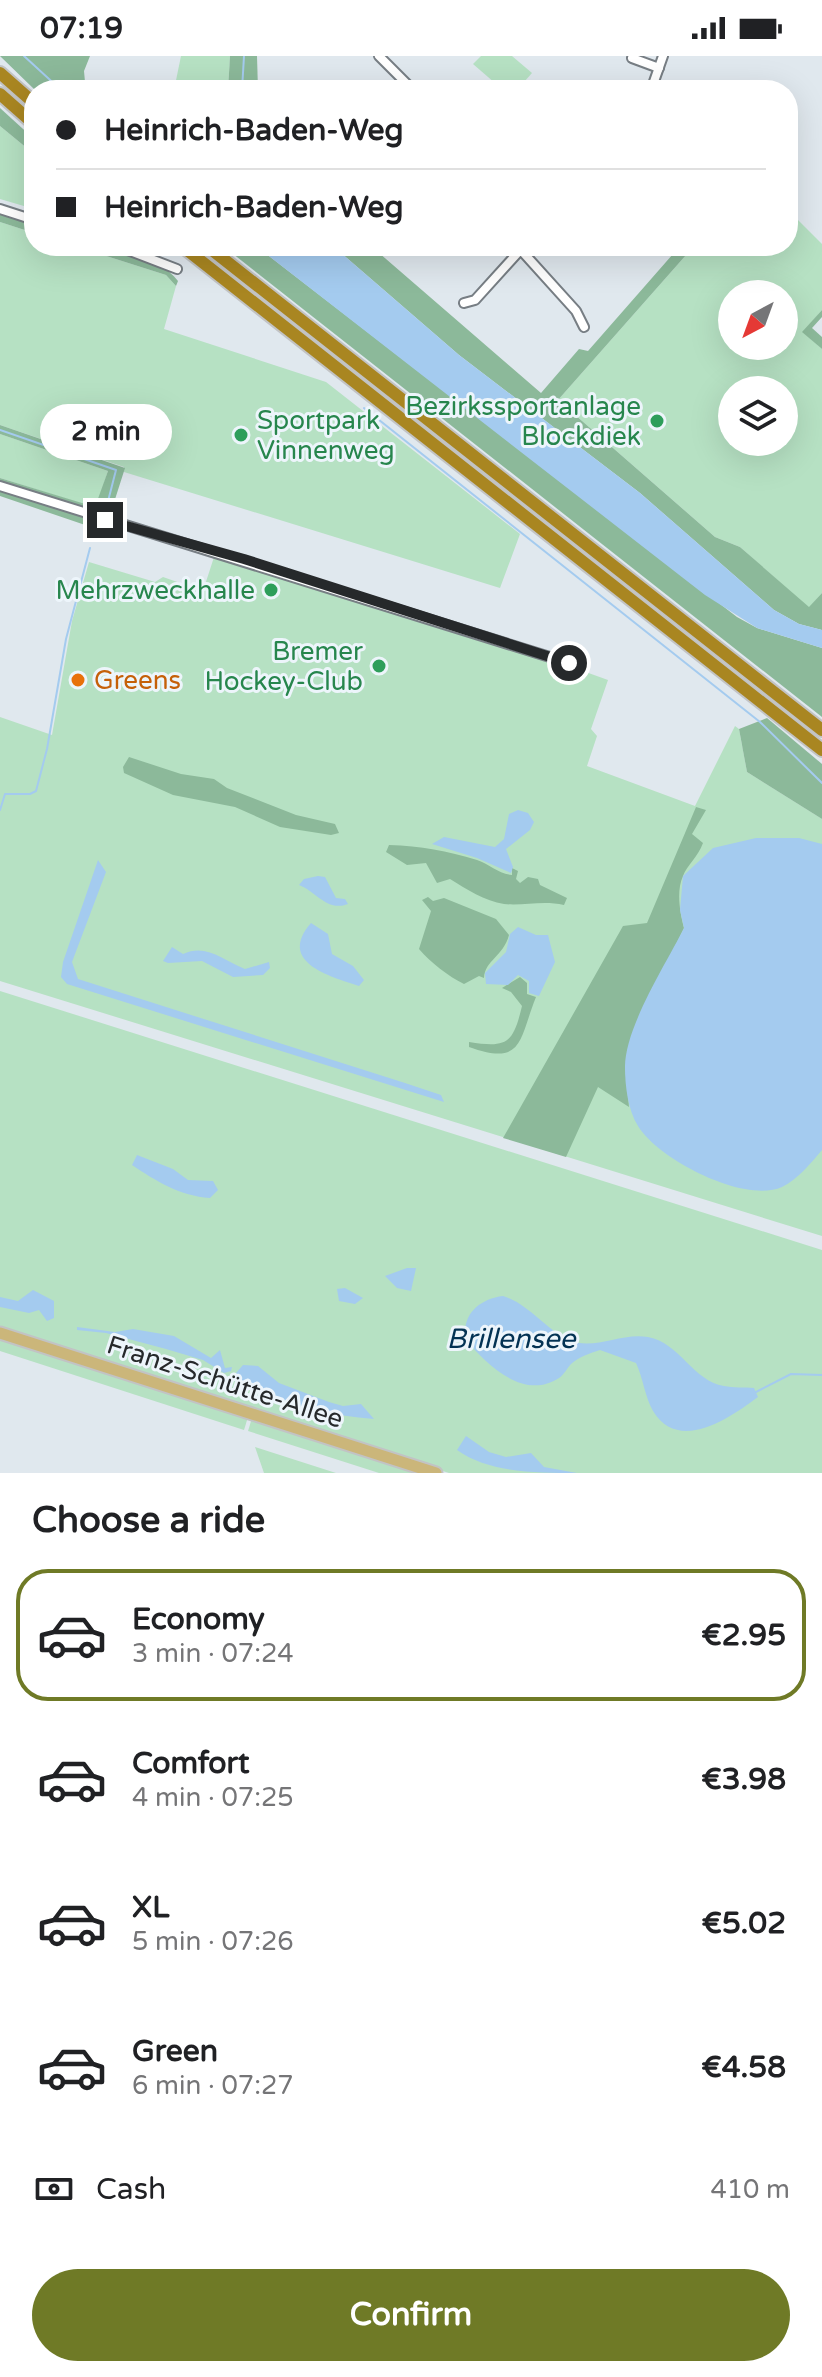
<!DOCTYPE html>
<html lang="en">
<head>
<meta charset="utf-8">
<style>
	body { margin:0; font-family:"Varela Round",sans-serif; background:#f6f6f6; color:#202124; height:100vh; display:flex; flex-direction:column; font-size:30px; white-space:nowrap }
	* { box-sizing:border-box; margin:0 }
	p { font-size:26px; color:#757577 }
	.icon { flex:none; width:44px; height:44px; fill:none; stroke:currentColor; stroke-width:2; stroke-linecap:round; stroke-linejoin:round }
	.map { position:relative; height:1417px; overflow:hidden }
	.sheet { display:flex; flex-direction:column; background:#fff; flex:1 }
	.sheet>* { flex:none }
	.hud { position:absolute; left:24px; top:24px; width:774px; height:176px; border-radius:32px; box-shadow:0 8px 32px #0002; display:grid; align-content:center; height:176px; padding:0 32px; background:#fff }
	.needle { width:52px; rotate:221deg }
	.tools { position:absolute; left:718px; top:224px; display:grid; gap:16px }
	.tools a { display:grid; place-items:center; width:80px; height:80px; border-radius:50%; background:#fff; box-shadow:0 8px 32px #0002; font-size:40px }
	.end { position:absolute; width:36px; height:36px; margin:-18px; border:10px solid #26292b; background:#fff; box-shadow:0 0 0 4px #fff }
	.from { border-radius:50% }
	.bubble { position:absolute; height:56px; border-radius:28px; background:#fff; box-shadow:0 8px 32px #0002; font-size:26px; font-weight:700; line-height:56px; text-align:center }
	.hud b { display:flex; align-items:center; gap:28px; height:76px; font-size:30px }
	.hud b+b { border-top:2px solid #e0e0e0 }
	.hud i { width:20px; height:20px; background:#202124 }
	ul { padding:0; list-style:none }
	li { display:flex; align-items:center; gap:24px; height:132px; margin:0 16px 12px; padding:0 16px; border:4px solid transparent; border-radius:32px }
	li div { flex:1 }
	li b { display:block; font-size:30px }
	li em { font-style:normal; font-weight:700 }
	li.selected { border-color:#6f7a26 }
	li>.icon { width:72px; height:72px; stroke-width:1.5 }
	h2 { padding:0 32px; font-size:36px; line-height:96px }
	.pay { display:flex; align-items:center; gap:20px; height:88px; padding:0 32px; font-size:30px }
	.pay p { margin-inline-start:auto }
	.primary-button { display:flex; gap:16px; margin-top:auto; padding:16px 32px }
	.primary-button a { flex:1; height:92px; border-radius:48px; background:#6f7a26; color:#fff; font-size:32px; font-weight:700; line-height:92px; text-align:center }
	.status { display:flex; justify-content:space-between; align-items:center; height:56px; padding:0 40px; background:#fff; direction:ltr }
	.status svg { height:22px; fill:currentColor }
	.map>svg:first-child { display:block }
	.green { fill:#b6e1c3; fill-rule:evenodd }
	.forest { fill:#8cb99a }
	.water { fill:#a4cbef }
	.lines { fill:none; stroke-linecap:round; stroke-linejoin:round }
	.stream { stroke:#a4cbef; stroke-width:2 }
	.minor-casing { stroke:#777e84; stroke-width:12 }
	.major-casing { stroke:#c2c3c4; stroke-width:15 }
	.highway-casing { stroke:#c2c3c4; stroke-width:16 }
	.minor { stroke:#fff; stroke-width:8 }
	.major { stroke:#cbb67a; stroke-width:11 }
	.highway { stroke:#a98621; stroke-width:12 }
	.route { stroke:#26292b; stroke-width:10 }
	.leisure-dot { fill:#2e9e5b; stroke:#edf5fb; stroke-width:3 }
	.food-dot { fill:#e8710a; stroke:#edf5fb; stroke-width:3 }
	.labels { text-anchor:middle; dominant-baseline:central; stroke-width:6; stroke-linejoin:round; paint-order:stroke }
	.leisure-label { font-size:26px; fill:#27864d; stroke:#edf5fb; text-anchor:end }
	.food-label { font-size:26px; fill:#c56008; stroke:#edf5fb; text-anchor:start }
	.street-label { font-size:26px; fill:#26292b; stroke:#edf5fb }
	.water-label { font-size:28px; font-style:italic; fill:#033253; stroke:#edf5fb }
</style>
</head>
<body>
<div class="status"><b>07:19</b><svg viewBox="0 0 49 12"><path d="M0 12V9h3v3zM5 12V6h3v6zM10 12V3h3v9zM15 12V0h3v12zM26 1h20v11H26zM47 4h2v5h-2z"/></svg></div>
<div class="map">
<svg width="822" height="1417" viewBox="0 0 822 1417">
	<rect width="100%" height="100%" fill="#e0e8ee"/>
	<g class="green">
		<path d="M 181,0 L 230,0 L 228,34 L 174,34 Z"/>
		<path d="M 481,0 L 512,0 L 532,17 L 517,34 L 503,34 L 473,8 Z"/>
		<path d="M 0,70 L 34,98 L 34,153 L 0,143 Z"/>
		<path d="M 795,161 L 822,188 L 822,254 L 803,276 L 822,293 L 822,537 L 809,552 L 740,491 L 715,481 L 558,344 L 694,190 L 788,190 L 788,169 ZM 732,238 L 784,238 L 784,290 L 732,290 ZM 732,334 L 784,334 L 784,386 L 732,386 Z"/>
		<path d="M 0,166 L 34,177 L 34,190 L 75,190 L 166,219 L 176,230 L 164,273 L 326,326 L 520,478 L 500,532 L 124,416 L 124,411 L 0,369 Z"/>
		<path d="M 0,378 L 108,415 L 96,452 L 0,422 Z"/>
		<path d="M 215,498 L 530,596 L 608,624 L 591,673 L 597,680 L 587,710 L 695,750 L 735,670 L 739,673 L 747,716 L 822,763 L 822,1180 L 0,925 L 0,661 L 52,679 L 72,565 L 89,506 L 155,526 L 163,521 L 203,535 Z"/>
		<path d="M 0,935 L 822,1194 L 822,1417 L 449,1417 L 0,1273 Z"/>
		<path d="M 0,1280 L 248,1361 L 244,1374 L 0,1295 Z"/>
		<path d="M 252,1362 L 424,1417 L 379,1417 L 248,1375 Z"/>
		<path d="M 255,1391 L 336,1417 L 264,1417 Z"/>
	</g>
	<g class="forest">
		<path d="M 0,0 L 90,0 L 84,15 L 85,26 L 95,34 L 35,34 Z"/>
		<path d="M 230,0 L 257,0 L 258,34 L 228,34 Z"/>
		<path d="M 0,52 L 34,83 L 34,98 L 0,70 Z"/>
		<path d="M 0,156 L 34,167 L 34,177 L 0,166 Z"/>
		<path d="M 75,190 C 108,190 157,198 178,225 L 176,230 L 166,219 Z"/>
		<path d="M 223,190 L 256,190 L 737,561 L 757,572 L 822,592 L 822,661 Z"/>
		<path d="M 333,190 L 371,190 L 541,337 L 579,293 L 588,295 L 680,190 L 694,190 L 558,344 L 715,481 L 740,491 L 809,551 L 822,537 L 822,574 L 799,568 L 774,554 L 640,437 L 459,299 Z"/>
		<path d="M 822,254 L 822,261 L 812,272 L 822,281 L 822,293 L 802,276 Z"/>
		<path d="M 0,369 L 125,412 L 110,459 L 0,425 L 0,422 L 95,451 L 108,415 L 0,378 Z"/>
		<path d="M 0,434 L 95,463 L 91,471 L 0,440 Z"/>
		<path d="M 767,662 L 822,708 L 822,763 L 747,716 L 739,673 Z"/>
		<path d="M 129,701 L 181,718 L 214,723 L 227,732 L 296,759 L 335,768 L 339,777 L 331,779 L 280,771 L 235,751 L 173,739 L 124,717 L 123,711 Z"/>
		<path d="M 696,751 L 706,754 L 692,778 L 703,787 C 698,801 687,809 683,820 C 676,835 680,857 684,872 L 642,958 L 625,1010 L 629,1051 L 598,1031 L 566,1101 L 503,1082 L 623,870 L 647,867 Z"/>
		<path d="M 389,789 C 421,790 447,795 477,804 C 490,808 498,818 512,819 L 512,812 L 518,815 L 516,823 L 520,827 L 528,821 L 538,823 L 540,829 L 567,842 L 564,849 C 543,844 524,850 504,848 C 485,845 466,833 450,823 L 437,827 L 426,807 L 407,809 L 386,796 Z"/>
		<path d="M 428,841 L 433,845 L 444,842 L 496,863 L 509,879 C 503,901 485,904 484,922 L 479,920 L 464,928 C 448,920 431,907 419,893 L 431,855 L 422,844 Z"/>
		<path d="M 520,921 L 527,927 L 527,938 L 536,941 C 519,983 524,1011 469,991 L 469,986 C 507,992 513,988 522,950 L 511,936 L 502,932 Z"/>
	</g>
	<g class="water">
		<path d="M 256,190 L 333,190 L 459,299 L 640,437 L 774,554 L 799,568 L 822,574 L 822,592 L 757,572 L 705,539 Z"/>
		<path d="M 518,754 L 528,757 L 534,766 L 530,774 L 506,793 L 513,811 L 511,817 L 477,802 L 432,788 L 444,781 L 495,791 L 504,783 L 509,758 Z"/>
		<path d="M 756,782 L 799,782 L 822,788 L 822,1094 C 811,1107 798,1123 782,1131 C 744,1148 658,1103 638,1070 C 628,1054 625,1030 625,1011 C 625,971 666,908 684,872 L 680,854 L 683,820 L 713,792 Z"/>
		<path d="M 98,804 L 106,816 L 72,906 L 78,923 L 405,1027 L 441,1039 L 444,1046 L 67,928 L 61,921 L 63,906 Z"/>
		<path d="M 318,820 L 325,821 L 336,842 L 345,843 L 348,848 C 327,856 317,836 299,829 L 304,823 Z"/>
		<path d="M 311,867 L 328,878 L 332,898 L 353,910 L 364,924 L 359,930 C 329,920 277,906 311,867 Z"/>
		<path d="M 518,871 L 536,879 L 548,879 L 555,906 L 539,940 L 529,937 L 529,925 L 518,919 L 508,929 L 486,928 L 485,917 L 506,896 L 510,878 Z"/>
		<path d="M 172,891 L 183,898 C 206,887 223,904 245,913 L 269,906 L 270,912 L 263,919 L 233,921 L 202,905 L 168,907 L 163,905 Z"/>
		<path d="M 137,1099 L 173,1113 L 188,1124 L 213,1125 L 218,1134 L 210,1142 C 180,1140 156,1125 132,1109 Z"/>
		<path d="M 407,1212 L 416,1212 L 411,1235 L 397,1232 L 385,1220 Z"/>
		<path d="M 345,1232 L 363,1242 L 355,1248 L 339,1245 L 337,1233 Z"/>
		<path d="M 33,1234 L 54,1245 L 54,1262 L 47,1265 L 39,1254 L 29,1257 L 0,1251 L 0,1241 L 18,1245 Z"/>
		<path d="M 503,1240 C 529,1248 545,1273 569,1284 C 594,1295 621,1276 648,1281 C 680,1287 693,1325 724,1330 C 733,1332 745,1331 754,1332 L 758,1341 C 731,1361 679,1398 653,1355 C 645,1341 643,1322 636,1307 L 600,1294 C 590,1297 579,1301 571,1308 C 567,1312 564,1319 559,1322 C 524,1345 487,1309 466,1284 C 461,1259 479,1243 503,1240 Z"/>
		<path d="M 77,1271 L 115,1276 L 133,1273 L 174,1280 L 211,1302 L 220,1294 L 225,1312 L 232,1311 L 231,1315 L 224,1317 L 203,1304 L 166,1293 L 106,1277 L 77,1274 Z"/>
		<path d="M 243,1309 L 258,1310 L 279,1327 L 329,1346 L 343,1350 L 361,1348 L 374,1363 C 326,1359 279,1348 235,1324 L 236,1317 Z"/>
		<path d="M 466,1380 L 489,1396 L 506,1401 L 531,1397 L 544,1411 L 577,1417 C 537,1417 489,1417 457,1394 Z"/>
	</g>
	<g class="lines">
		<g class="stream">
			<path d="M 24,0 L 61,34"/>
			<path d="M 242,34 L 244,0"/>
			<path d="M 364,352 L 760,666 L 822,727"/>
			<path d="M 0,374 L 116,414 L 106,453"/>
			<path d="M 0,754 L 5,738 L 30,738 L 36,735 L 47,693 L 66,583 L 90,492"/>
			<path d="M 756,1336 L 791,1318 L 822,1319"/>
		</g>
		<g class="minor-casing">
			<g id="minor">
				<path d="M 379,0 L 413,34"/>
				<path d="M 632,2 L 659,12"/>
				<path d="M 651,34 L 663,0"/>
				<path d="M 0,153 L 34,164"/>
				<path d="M 117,190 L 177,213"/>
				<path d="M 520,193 L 576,255 L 584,271"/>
				<path d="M 464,247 L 475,244 L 523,191"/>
				<path d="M 0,430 L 569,607"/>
			</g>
		</g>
		<g class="major-casing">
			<path id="major" d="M 0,1277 L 436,1417"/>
		</g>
		<g class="highway-casing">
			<g id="highway">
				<path d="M 0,17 L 34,47"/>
				<path d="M 0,38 L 34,68"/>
				<path d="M 182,190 L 822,694"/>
				<path d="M 207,190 L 822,674"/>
			</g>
		</g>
		<use href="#minor" class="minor"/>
		<use href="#major" class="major"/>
		<use href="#highway" class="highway"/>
	</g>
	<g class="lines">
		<path class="route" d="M 105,464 L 244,503 L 569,607"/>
	</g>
	<g class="leisure-dot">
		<circle cx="657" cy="365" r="8"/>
		<circle cx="241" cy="379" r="8"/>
		<circle cx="271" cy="534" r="8"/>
		<circle cx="379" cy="610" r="8"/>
	</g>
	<circle class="food-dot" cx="78" cy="624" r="8"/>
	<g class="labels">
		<g class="leisure-label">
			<text x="641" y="350">Bezirkssportanlage<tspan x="641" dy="30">Blockdiek</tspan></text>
			<text x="257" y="364" text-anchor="start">Sportpark<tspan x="257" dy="30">Vinnenweg</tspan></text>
			<text x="255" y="534">Mehrzweckhalle</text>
			<text x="363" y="595">Bremer<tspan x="363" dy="30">Hockey-Club</tspan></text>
		</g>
		<g class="food-label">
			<text x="94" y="624">Greens</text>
		</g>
		<g class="street-label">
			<text transform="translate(225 1326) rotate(18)">Franz-Schütte-Allee</text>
		</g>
		<g class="water-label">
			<text x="511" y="1283">Brillensee</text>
		</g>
	</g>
</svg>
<div class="tools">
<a><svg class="needle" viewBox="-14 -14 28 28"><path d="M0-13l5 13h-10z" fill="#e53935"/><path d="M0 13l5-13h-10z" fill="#757577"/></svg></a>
<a><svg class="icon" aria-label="layers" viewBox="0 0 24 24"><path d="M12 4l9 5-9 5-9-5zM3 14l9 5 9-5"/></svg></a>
</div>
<i class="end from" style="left:569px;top:607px"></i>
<i class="end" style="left:105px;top:464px"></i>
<div class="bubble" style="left:40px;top:348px;width:132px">2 min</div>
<div class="hud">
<b><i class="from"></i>Heinrich-Baden-Weg</b>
<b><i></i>Heinrich-Baden-Weg</b>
</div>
</div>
<section class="sheet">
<h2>Choose a ride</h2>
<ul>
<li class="selected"><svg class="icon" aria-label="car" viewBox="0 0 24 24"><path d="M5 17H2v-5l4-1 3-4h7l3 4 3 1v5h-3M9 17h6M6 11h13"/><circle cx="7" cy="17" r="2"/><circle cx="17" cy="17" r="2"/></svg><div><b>Economy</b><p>3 min · 07:24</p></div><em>€2.95</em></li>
<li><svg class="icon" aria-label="car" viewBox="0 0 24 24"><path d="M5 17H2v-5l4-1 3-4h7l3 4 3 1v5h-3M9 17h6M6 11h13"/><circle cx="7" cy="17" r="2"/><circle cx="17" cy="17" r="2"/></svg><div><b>Comfort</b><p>4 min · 07:25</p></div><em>€3.98</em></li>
<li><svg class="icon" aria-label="car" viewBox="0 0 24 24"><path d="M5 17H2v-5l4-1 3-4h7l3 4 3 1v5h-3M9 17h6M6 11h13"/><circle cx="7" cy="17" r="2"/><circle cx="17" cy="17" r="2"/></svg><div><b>XL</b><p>5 min · 07:26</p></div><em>€5.02</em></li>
<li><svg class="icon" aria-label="car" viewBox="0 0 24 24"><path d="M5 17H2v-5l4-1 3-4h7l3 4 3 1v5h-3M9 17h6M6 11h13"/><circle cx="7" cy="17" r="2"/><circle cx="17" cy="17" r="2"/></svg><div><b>Green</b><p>6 min · 07:27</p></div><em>€4.58</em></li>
</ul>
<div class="pay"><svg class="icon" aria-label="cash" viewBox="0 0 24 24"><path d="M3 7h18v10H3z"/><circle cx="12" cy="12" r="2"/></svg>Cash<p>410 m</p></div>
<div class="primary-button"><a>Confirm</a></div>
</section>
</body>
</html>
